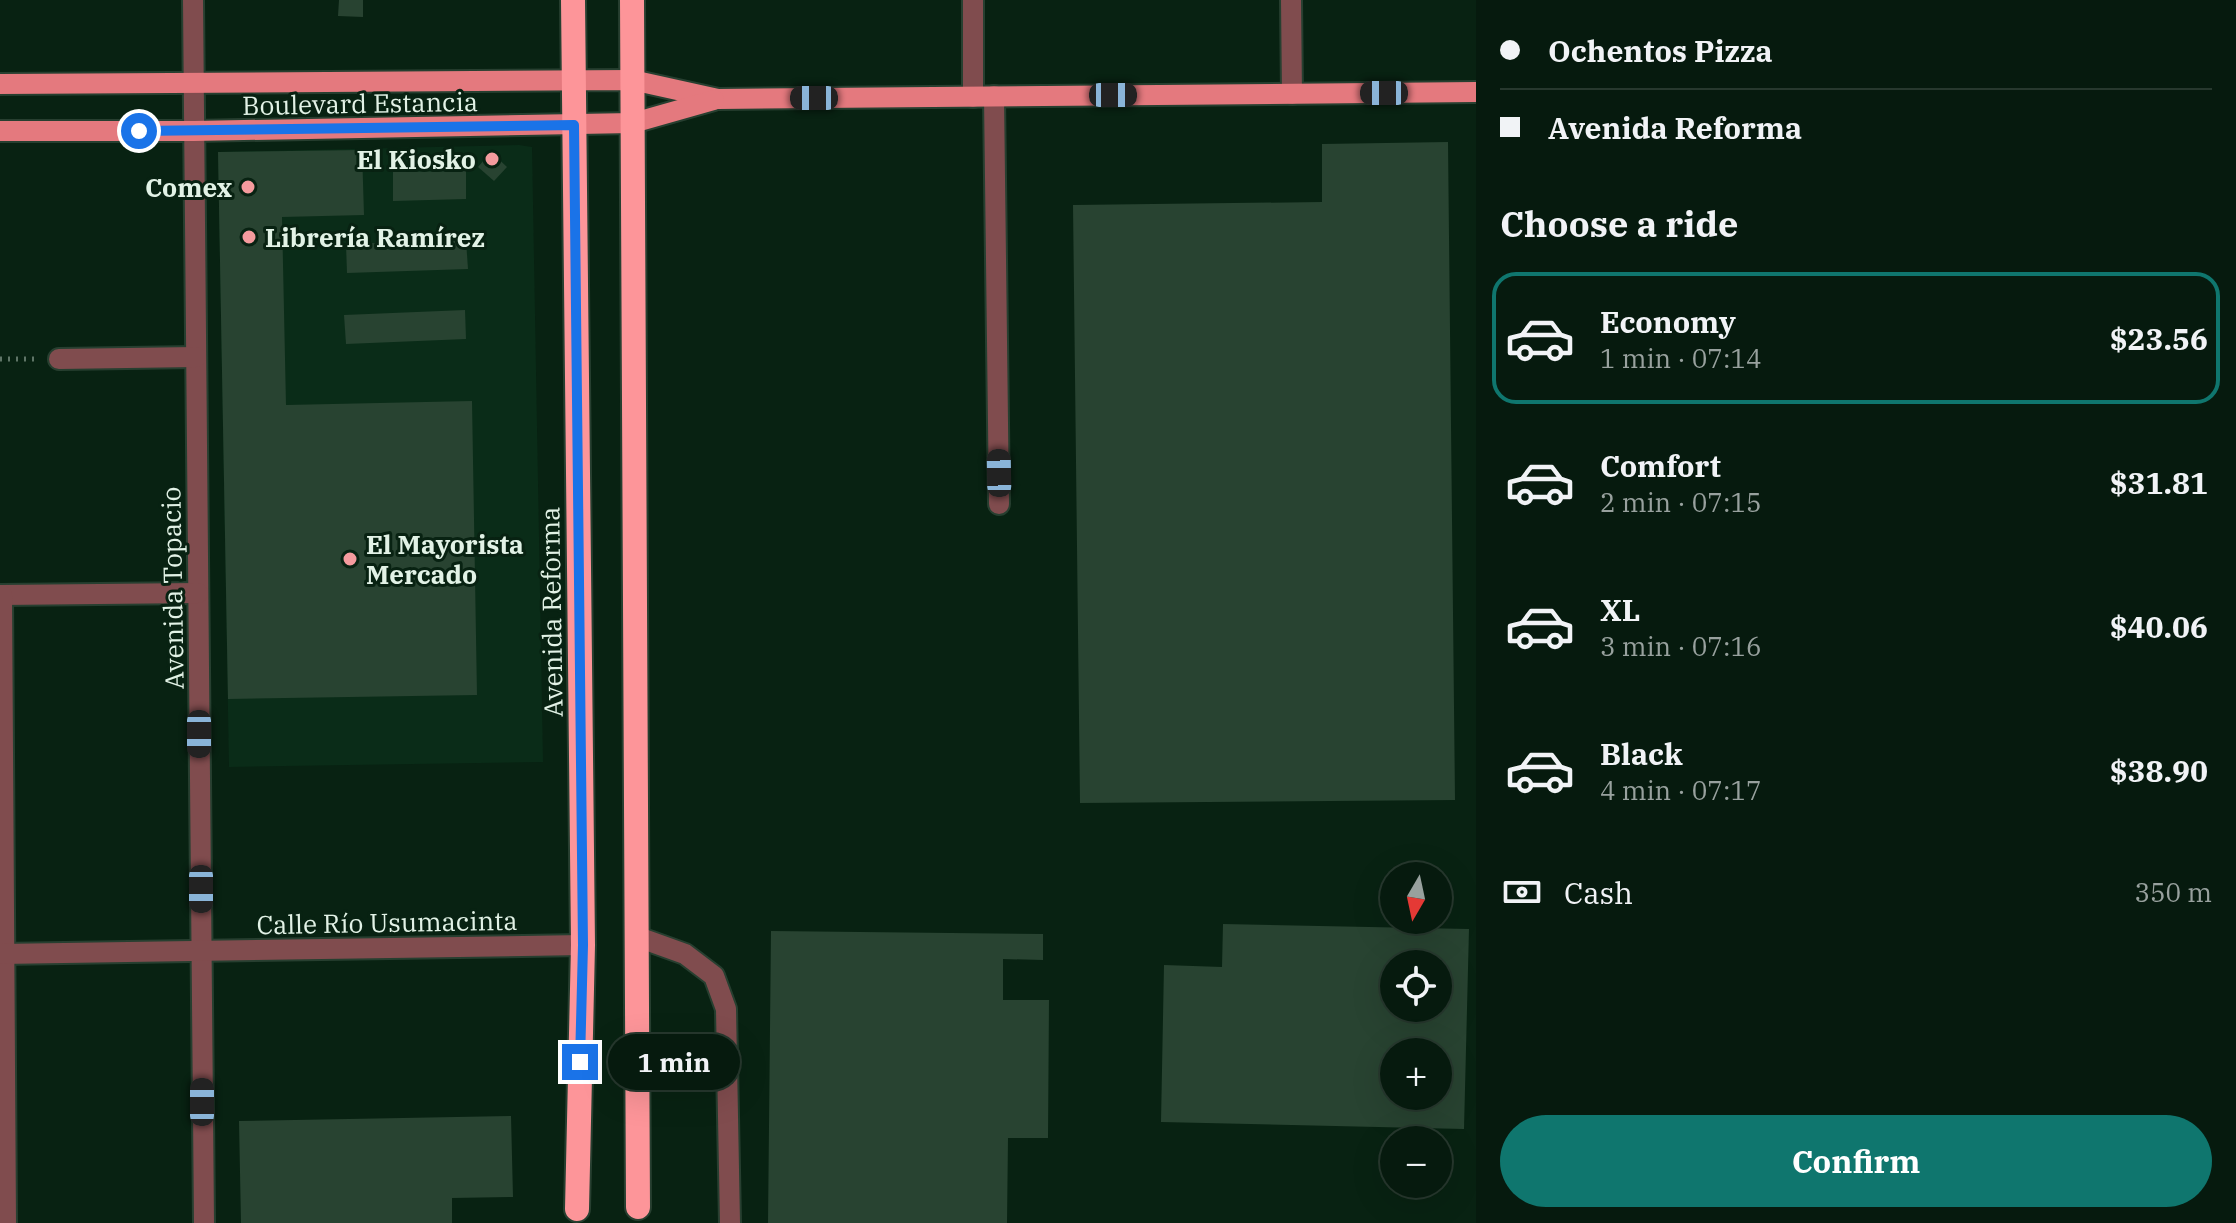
<!DOCTYPE html>
<html lang="en">
<head>
<meta charset="utf-8">
<style>
	body { margin:0; font-family:"IBM Plex Serif",serif; background:#14271c; color:#f1f3f6; height:100vh; display:flex; flex-direction:column; font-size:30px; white-space:nowrap }
	* { box-sizing:border-box; margin:0 }
	p { font-size:26px; color:#98a19e }
	.icon { flex:none; width:44px; height:44px; fill:none; stroke:currentColor; stroke-width:2; stroke-linecap:round; stroke-linejoin:round }
	.map { position:relative; flex:1; overflow:hidden }
	.details { display:flex; flex-direction:column; background:#061a0e; width:760px }
	.details>* { flex:none }
	.hud { display:grid; align-content:center; height:176px; padding:0 24px; background:#061a0e }
	.needle { width:52px; rotate:189deg }
	.buttons { position:absolute; left:1380px; top:862px; display:grid; gap:16px }
	.buttons a { display:grid; place-items:center; width:72px; height:72px; border-radius:50%; background:#061a0e; box-shadow:0 8px 32px #0002,0 0 0 2px #27382e; font-size:40px }
	.end { position:absolute; width:36px; height:36px; margin:-18px; border:10px solid #1a73e8; background:#fff; box-shadow:0 0 0 4px #fff }
	.from { border-radius:50% }
	.bubble { position:absolute; height:56px; border-radius:28px; background:#061a0e; box-shadow:0 8px 32px #0002,0 0 0 2px #27382e; font-size:26px; font-weight:800; line-height:56px; text-align:center }
	.car { position:absolute; width:24px; height:48px; margin:-24px -12px; border-radius:10px; box-shadow:0 0 6px 2px #0007; background:linear-gradient(#222 24%,#8ab4d8 0 40%,#222 0 76%,#8ab4d8 0 86%,#222 0) }
	.hud b { display:flex; align-items:center; gap:28px; height:76px; font-size:30px }
	.hud b+b { border-top:2px solid #27382e }
	.hud i { width:20px; height:20px; background:#f1f3f6 }
	ul { padding:0; list-style:none }
	li { display:flex; align-items:center; gap:24px; height:132px; margin:0 16px 12px; padding:0 8px; border:4px solid transparent; border-radius:24px }
	li div { flex:1 }
	li b { display:block; font-size:30px }
	li em { font-style:normal; font-weight:800 }
	li.on { border-color:#0f766e }
	li>.icon { width:72px; height:72px; stroke-width:1.5 }
	h2 { padding:0 24px; font-size:36px; line-height:96px }
	.pay { display:flex; align-items:center; gap:20px; height:88px; padding:0 24px; font-size:30px }
	.pay p { margin-inline-start:auto }
	.button { display:flex; gap:16px; margin-top:auto; padding:16px 24px }
	.button a { flex:1; height:92px; border-radius:48px; background:#0f766e; color:#fff; font-size:32px; font-weight:800; line-height:92px; text-align:center }
	main { display:flex; flex:1; min-height:0 }
	.map>svg:first-child { display:block }
	.built { fill:#0a2c18 }
	.building { fill:#284331; fill-rule:evenodd }
	.lines { fill:none; stroke-linecap:round; stroke-linejoin:round }
	.minor-casing { stroke:#273f30; stroke-width:24 }
	.major-casing { stroke:#273f30; stroke-width:24 }
	.highway-casing { stroke:#273f30; stroke-width:28 }
	.path { stroke:#5f7567; stroke-width:5; stroke-dasharray:2 6; stroke-linecap:butt }
	.minor { stroke:#804c4e; stroke-width:20 }
	.major { stroke:#e4797e; stroke-width:20 }
	.highway { stroke:#fd9599; stroke-width:24 }
	.route { stroke:#1a73e8; stroke-width:10 }
	.poi-dot { fill:#f59b9e; stroke:#082212; stroke-width:3 }
	.labels { text-anchor:middle; dominant-baseline:central; stroke-width:6; stroke-linejoin:round; paint-order:stroke }
	.street-label { font-size:26px; fill:#e2f2e6; stroke:#082212 }
	.poi-label { font-size:26px; font-weight:bold; fill:#e2f2e6; stroke:#082212; text-anchor:end }
</style>
</head>
<body>
<main>
<div class="map">
<svg width="1476" height="1223" viewBox="0 0 1476 1223">
	<rect width="100%" height="100%" fill="#082212"/>
	<path class="built" d="M 519,145 L 532,147 L 543,762 L 229,767 L 218,152 Z"/>
	<g class="building">
		<path d="M 339,0 L 363,0 L 363,17 L 338,16 Z"/>
		<path d="M 1448,142 L 1455,800 L 1080,803 L 1073,205 L 1322,202 L 1322,144 Z"/>
		<path d="M 362,150 L 364,215 L 282,217 L 286,405 L 472,401 L 477,695 L 228,699 L 218,152 Z"/>
		<path d="M 491,152 L 507,167 L 494,181 L 478,167 Z"/>
		<path d="M 466,171 L 466,199 L 393,201 L 393,172 Z"/>
		<path d="M 466,240 L 468,269 L 347,273 L 346,244 Z"/>
		<path d="M 465,310 L 466,339 L 346,344 L 344,315 Z"/>
		<path d="M 1223,924 L 1469,929 L 1464,1129 L 1161,1122 L 1164,965 L 1222,967 ZM 1394,964 L 1438,964 L 1438,1008 L 1394,1008 ZM 1394,1052 L 1438,1052 L 1438,1096 L 1394,1096 Z"/>
		<path d="M 771,931 L 1043,934 L 1043,960 L 1003,959 L 1003,1000 L 1049,1000 L 1048,1138 L 1008,1138 L 1007,1223 L 768,1223 Z"/>
		<path d="M 511,1116 L 513,1197 L 452,1198 L 452,1223 L 241,1223 L 239,1121 Z"/>
	</g>
	<g class="lines">
		<g class="minor-casing">
			<g id="minor">
				<path d="M 193,0 L 204,1223"/>
				<path d="M 973,0 L 973,97"/>
				<path d="M 1291,0 L 1292,94"/>
				<path d="M 994,96 L 999,504"/>
				<path d="M 59,359 L 196,357"/>
				<path d="M 0,595 L 198,593"/>
				<path d="M 2,595 L 6,1223"/>
				<path d="M 635,936 L 685,954 L 714,976 L 726,1009 L 730,1223"/>
				<path d="M 0,954 L 583,945"/>
			</g>
		</g>
		<g class="major-casing">
			<g id="major">
				<path d="M 0,84 L 632,80 L 718,99 L 1476,92"/>
				<path d="M 0,131 L 194,131 L 633,123 L 714,100"/>
			</g>
		</g>
		<g class="highway-casing">
			<g id="highway">
				<path d="M 573,0 L 583,945 L 577,1209"/>
				<path d="M 632,0 L 638,1207"/>
			</g>
		</g>
		<path class="path" d="M 0,359 L 38,359"/>
		<use href="#minor" class="minor"/>
		<use href="#major" class="major"/>
		<use href="#highway" class="highway"/>
	</g>
	<g class="lines">
		<path class="route" d="M 139,131 L 574,125 L 583,945 L 580,1062"/>
	</g>
	<g class="poi-dot">
		<circle cx="492" cy="159" r="8"/>
		<circle cx="248" cy="187" r="8"/>
		<circle cx="249" cy="237" r="8"/>
		<circle cx="350" cy="559" r="8"/>
	</g>
	<g class="labels">
		<g class="street-label">
			<text transform="translate(360 103) rotate(-1)">Boulevard Estancia</text>
			<text transform="translate(172 588) rotate(-91)">Avenida Topacio</text>
			<text transform="translate(551 612) rotate(-91)">Avenida Reforma</text>
			<text transform="translate(387 922) rotate(-1)">Calle Río Usumacinta</text>
		</g>
		<g class="poi-label">
			<text x="476" y="159">El Kiosko</text>
			<text x="232" y="187">Comex</text>
			<text x="265" y="237" text-anchor="start">Librería Ramírez</text>
			<text x="366" y="544" text-anchor="start">El Mayorista<tspan x="366" dy="30">Mercado</tspan></text>
		</g>
	</g>
</svg>
<div class="buttons">
<a><svg class="needle" viewBox="-14 -14 28 28"><path d="M0-13l5 13h-10z" fill="#e53935"/><path d="M0 13l5-13h-10z" fill="#98a19e"/></svg></a>
<a><svg class="icon" aria-label="locate" viewBox="0 0 24 24"><circle cx="12" cy="12" r="6"/><path d="M12 2v4M12 18v4M2 12h4M18 12h4"/></svg></a>
<a>+</a>
<a>−</a>
</div>
<i class="end from" style="left:139px;top:131px"></i>
<i class="end" style="left:580px;top:1062px"></i>
<div class="bubble" style="left:608px;top:1034px;width:132px">1 min</div>
<i class="car" style="left:1384px;top:93px;rotate:270deg"></i>
<i class="car" style="left:1113px;top:95px;rotate:90deg"></i>
<i class="car" style="left:814px;top:98px;rotate:270deg"></i>
<i class="car" style="left:999px;top:473px;rotate:359deg"></i>
<i class="car" style="left:199px;top:734px;rotate:180deg"></i>
<i class="car" style="left:201px;top:889px;rotate:180deg"></i>
<i class="car" style="left:202px;top:1102px;rotate:0deg"></i>
</div>
<section class="details">
<div class="hud">
<b><i class="from"></i>Ochentos Pizza</b>
<b><i></i>Avenida Reforma</b>
</div>
<h2>Choose a ride</h2>
<ul>
<li class="on"><svg class="icon" aria-label="car" viewBox="0 0 24 24"><path d="M5 17H2v-5l4-1 3-4h7l3 4 3 1v5h-3M9 17h6M6 11h13"/><circle cx="7" cy="17" r="2"/><circle cx="17" cy="17" r="2"/></svg><div><b>Economy</b><p>1 min · 07:14</p></div><em>$23.56</em></li>
<li><svg class="icon" aria-label="car" viewBox="0 0 24 24"><path d="M5 17H2v-5l4-1 3-4h7l3 4 3 1v5h-3M9 17h6M6 11h13"/><circle cx="7" cy="17" r="2"/><circle cx="17" cy="17" r="2"/></svg><div><b>Comfort</b><p>2 min · 07:15</p></div><em>$31.81</em></li>
<li><svg class="icon" aria-label="car" viewBox="0 0 24 24"><path d="M5 17H2v-5l4-1 3-4h7l3 4 3 1v5h-3M9 17h6M6 11h13"/><circle cx="7" cy="17" r="2"/><circle cx="17" cy="17" r="2"/></svg><div><b>XL</b><p>3 min · 07:16</p></div><em>$40.06</em></li>
<li><svg class="icon" aria-label="car" viewBox="0 0 24 24"><path d="M5 17H2v-5l4-1 3-4h7l3 4 3 1v5h-3M9 17h6M6 11h13"/><circle cx="7" cy="17" r="2"/><circle cx="17" cy="17" r="2"/></svg><div><b>Black</b><p>4 min · 07:17</p></div><em>$38.90</em></li>
</ul>
<div class="pay"><svg class="icon" aria-label="cash" viewBox="0 0 24 24"><path d="M3 7h18v10H3z"/><circle cx="12" cy="12" r="2"/></svg>Cash<p>350 m</p></div>
<div class="button"><a>Confirm</a></div>
</section>
</main>
</body>
</html>
